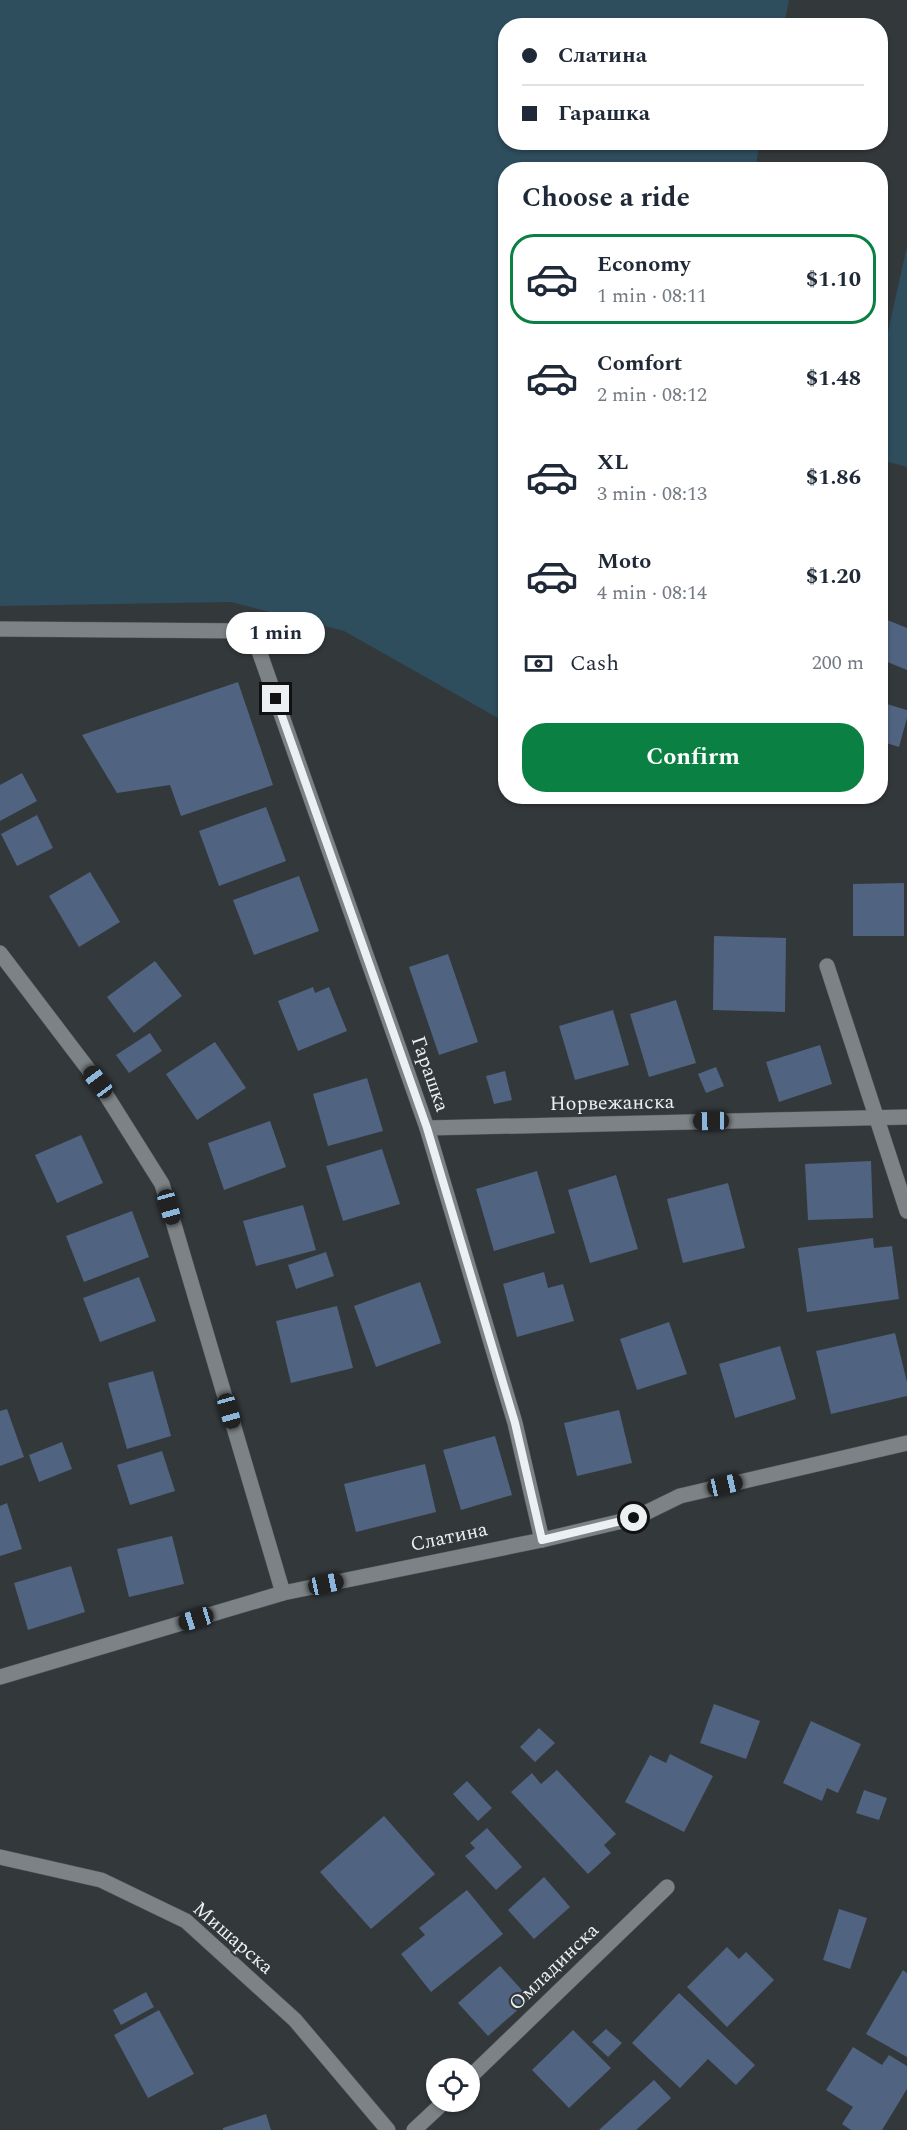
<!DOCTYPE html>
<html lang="en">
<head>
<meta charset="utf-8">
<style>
	body { margin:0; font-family:Spectral,serif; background:#f6f6f7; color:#1f2937; height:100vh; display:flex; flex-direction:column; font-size:22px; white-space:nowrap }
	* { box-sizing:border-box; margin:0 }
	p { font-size:20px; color:#747a83 }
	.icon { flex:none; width:33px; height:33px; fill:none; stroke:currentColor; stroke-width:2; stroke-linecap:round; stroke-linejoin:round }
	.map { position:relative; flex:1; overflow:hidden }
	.drawer { position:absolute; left:498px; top:162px; width:390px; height:642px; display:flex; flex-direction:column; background:#fff; border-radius:24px; box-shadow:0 2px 4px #0004 }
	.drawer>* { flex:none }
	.guide { position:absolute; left:498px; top:18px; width:390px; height:132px; border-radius:24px; box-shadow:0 2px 4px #0004; display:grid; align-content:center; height:132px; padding:0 24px; background:#fff }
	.tools { position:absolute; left:426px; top:2058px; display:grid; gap:12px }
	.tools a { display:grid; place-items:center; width:54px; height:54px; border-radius:50%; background:#fff; box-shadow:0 2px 4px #0004; font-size:30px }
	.end { position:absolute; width:27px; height:27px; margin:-14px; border:8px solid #ecf0f2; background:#111; box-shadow:0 0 0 3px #111 }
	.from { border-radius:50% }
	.bubble { position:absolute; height:42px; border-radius:21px; background:#fff; box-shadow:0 2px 4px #0004; font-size:20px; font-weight:700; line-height:42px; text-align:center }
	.car { position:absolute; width:18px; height:36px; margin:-18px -9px; border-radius:8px; box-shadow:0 0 4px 2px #0007; background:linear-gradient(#222 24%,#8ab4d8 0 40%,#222 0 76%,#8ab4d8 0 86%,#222 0) }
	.guide b { display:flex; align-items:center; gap:21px; height:57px; font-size:22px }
	.guide b+b { border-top:2px solid #e0e1e3 }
	.guide i { width:15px; height:15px; background:#1f2937 }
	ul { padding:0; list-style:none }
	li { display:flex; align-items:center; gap:18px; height:90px; margin:0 12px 9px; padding:0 12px; border:3px solid transparent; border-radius:24px }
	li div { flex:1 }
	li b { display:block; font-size:22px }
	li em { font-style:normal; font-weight:700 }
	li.active { border-color:#0b8043 }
	li>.icon { width:54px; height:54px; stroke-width:1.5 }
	h2 { padding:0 24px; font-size:27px; line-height:72px }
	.pay { display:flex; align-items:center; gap:15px; height:66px; padding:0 24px; font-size:22px }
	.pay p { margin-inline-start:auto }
	.button { display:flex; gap:12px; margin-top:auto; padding:12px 24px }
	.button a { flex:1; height:69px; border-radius:24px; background:#0b8043; color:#fff; font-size:24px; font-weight:700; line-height:69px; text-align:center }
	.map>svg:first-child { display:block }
	.green { fill:#2e4d5d }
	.building { fill:#506380 }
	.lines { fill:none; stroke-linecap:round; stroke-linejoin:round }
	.minor-casing { stroke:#515659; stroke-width:16 }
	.minor { stroke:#7c8285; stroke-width:15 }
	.route { stroke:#ecf0f2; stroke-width:8 }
	.labels { text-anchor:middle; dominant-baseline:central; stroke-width:4.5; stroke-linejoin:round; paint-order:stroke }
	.street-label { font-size:20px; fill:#ecf0f2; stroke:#33383b }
</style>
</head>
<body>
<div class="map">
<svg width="907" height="2130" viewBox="0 0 907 2130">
	<rect width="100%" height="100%" fill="#33383b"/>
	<g class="green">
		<path d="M 0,0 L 789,0 L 784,25 L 506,26 L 506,142 L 760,143 L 755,169 L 506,170 L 505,722 L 344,631 L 231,602 L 0,606 Z"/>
		<path d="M 907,246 L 907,467 L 881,460 L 881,363 Z"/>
	</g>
	<g class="building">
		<path d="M 880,617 L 907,628 L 907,670 L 880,659 Z"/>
		<path d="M 238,682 L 273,785 L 181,816 L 170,785 L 117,793 L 82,735 Z"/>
		<path d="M 880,702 L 907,710 L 907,718 L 899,747 L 880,741 Z"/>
		<path d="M 22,773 L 37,801 L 0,821 L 0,785 Z"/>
		<path d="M 266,807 L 286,861 L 219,886 L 199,831 Z"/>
		<path d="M 37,815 L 53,848 L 17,866 L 1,834 Z"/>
		<path d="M 90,872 L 120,922 L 79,947 L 49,896 Z"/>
		<path d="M 299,876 L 319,931 L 254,955 L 233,900 Z"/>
		<path d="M 904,883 L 904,936 L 853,936 L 853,884 Z"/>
		<path d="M 714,936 L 786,938 L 785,1012 L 713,1010 Z"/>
		<path d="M 448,954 L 478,1042 L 439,1055 L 409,967 Z"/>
		<path d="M 155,961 L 182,996 L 134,1033 L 107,997 Z"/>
		<path d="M 313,987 L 315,993 L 329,987 L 347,1031 L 298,1051 L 278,1001 Z"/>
		<path d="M 676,1000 L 696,1063 L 649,1077 L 630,1014 Z"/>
		<path d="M 613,1010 L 629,1065 L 575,1080 L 559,1026 Z"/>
		<path d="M 150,1033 L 162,1051 L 129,1073 L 116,1055 Z"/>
		<path d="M 215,1042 L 246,1088 L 197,1120 L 166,1074 Z"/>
		<path d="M 820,1045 L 832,1084 L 779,1102 L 766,1062 Z"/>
		<path d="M 716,1067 L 724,1086 L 706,1093 L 698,1074 Z"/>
		<path d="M 505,1071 L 512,1100 L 494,1104 L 486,1076 Z"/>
		<path d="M 367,1078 L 383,1131 L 328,1146 L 313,1094 Z"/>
		<path d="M 270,1121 L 286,1167 L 224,1190 L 208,1143 Z"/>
		<path d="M 81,1135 L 103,1183 L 57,1203 L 35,1155 Z"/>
		<path d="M 382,1149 L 400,1204 L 343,1221 L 326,1166 Z"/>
		<path d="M 871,1161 L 873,1218 L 808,1220 L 805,1164 Z"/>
		<path d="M 537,1171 L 555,1233 L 494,1251 L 476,1189 Z"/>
		<path d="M 616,1175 L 638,1249 L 590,1263 L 568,1190 Z"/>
		<path d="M 728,1183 L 745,1248 L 683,1263 L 667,1199 Z"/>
		<path d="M 303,1205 L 316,1250 L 256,1266 L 243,1221 Z"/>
		<path d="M 132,1211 L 149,1257 L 84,1282 L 66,1236 Z"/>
		<path d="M 873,1238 L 874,1248 L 892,1246 L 899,1299 L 807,1312 L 798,1248 Z"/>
		<path d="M 326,1252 L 334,1276 L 296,1289 L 288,1265 Z"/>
		<path d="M 544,1272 L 548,1288 L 563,1284 L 574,1321 L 517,1337 L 503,1284 Z"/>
		<path d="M 139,1277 L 156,1321 L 100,1342 L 83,1298 Z"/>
		<path d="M 420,1282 L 441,1343 L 376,1367 L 354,1306 Z"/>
		<path d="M 337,1306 L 353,1368 L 291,1383 L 276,1321 Z"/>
		<path d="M 669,1322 L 687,1374 L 637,1390 L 620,1339 Z"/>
		<path d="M 895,1333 L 907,1382 L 907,1396 L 831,1414 L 816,1351 Z"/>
		<path d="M 780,1346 L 796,1399 L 735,1418 L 719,1364 Z"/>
		<path d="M 153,1371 L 171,1436 L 127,1449 L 108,1383 Z"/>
		<path d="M 7,1409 L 24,1457 L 0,1466 L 0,1411 Z"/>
		<path d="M 619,1410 L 632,1463 L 577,1476 L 564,1423 Z"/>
		<path d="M 495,1436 L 512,1495 L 461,1510 L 443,1450 Z"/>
		<path d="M 62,1442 L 72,1469 L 39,1482 L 29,1455 Z"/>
		<path d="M 162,1451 L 175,1491 L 130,1505 L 117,1465 Z"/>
		<path d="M 425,1464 L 436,1512 L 356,1532 L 344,1484 Z"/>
		<path d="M 7,1503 L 22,1549 L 0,1556 L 0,1506 Z"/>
		<path d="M 172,1536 L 184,1584 L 129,1597 L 117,1549 Z"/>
		<path d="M 71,1566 L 85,1612 L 28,1630 L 14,1583 Z"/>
		<path d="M 714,1704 L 760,1721 L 746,1759 L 700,1743 Z"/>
		<path d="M 811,1721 L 861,1744 L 838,1793 L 827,1788 L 822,1801 L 783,1783 Z"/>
		<path d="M 539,1728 L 555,1743 L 535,1762 L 520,1747 Z"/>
		<path d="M 670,1754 L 713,1776 L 684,1832 L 625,1802 L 650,1755 L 666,1763 Z"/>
		<path d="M 557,1770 L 616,1834 L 604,1845 L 611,1853 L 588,1874 L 511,1792 L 532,1773 L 541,1784 Z"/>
		<path d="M 467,1781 L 492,1808 L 478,1821 L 453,1794 Z"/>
		<path d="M 864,1790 L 887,1798 L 879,1820 L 856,1813 Z"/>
		<path d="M 384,1816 L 435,1874 L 371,1929 L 320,1872 Z"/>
		<path d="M 487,1828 L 522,1867 L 496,1890 L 465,1856 L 475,1848 L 470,1843 Z"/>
		<path d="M 544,1877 L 570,1907 L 534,1939 L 508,1910 Z"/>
		<path d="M 467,1890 L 503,1934 L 431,1992 L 401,1954 L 425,1935 L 419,1928 Z"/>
		<path d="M 839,1909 L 867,1918 L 850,1969 L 823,1960 Z"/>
		<path d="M 727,1947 L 739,1959 L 746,1952 L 774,1980 L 727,2027 L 687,1987 Z"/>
		<path d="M 500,1966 L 530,1999 L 488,2036 L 458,2003 Z"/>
		<path d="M 903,1970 L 907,1973 L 907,2057 L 866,2034 Z"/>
		<path d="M 146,1992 L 154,2007 L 121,2025 L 113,2010 Z"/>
		<path d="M 679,1993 L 755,2065 L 736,2085 L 708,2059 L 680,2088 L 632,2043 Z"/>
		<path d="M 159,2010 L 194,2074 L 148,2098 L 114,2035 Z"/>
		<path d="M 606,2029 L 622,2043 L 608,2057 L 592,2042 Z"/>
		<path d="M 573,2030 L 611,2068 L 569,2108 L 532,2070 Z"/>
		<path d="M 853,2047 L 882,2065 L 889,2055 L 907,2066 L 907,2089 L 882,2130 L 851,2130 L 842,2124 L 853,2107 L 826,2090 Z"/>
		<path d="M 654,2080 L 671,2098 L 636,2130 L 599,2130 Z"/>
		<path d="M 266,2114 L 271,2130 L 223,2130 L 223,2128 Z"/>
	</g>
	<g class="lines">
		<g class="minor-casing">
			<g id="minor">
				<path d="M 0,629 L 252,631 L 427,1128 L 515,1423 L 542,1540"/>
				<path d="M 0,953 L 98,1082 L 162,1184 L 283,1593"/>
				<path d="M 827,966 L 907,1211"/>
				<path d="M 427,1128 L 907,1117"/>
				<path d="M 0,1677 L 283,1593 L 542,1540 L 635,1518 L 680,1496 L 907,1443"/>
				<path d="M 0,1857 L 101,1880 L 186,1921 L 295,2020 L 388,2130"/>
				<path d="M 470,2077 L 667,1887"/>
				<path d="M 414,2130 L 444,2102"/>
			</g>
		</g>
		<use href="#minor" class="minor"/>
	</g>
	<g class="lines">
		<path class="route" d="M 276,699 L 427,1128 L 515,1423 L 542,1540 L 634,1518"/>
	</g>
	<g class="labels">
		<g class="street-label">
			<text transform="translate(430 1074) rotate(71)">Гарашка</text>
			<text transform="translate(612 1103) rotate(-1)">Норвежанска</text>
			<text transform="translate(449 1537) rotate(-12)">Слатина</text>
			<text transform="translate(233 1938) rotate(41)">Мишарска</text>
			<text transform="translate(554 1967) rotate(-44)">Омладинска</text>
		</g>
	</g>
</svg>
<div class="tools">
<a><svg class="icon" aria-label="locate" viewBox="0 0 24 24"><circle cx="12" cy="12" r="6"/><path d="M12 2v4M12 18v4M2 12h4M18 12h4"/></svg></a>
</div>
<i class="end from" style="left:634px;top:1518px"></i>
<i class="end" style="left:276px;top:699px"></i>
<div class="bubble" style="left:226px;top:612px;width:99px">1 min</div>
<i class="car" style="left:98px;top:1082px;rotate:323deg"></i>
<i class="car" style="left:711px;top:1121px;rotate:269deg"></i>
<i class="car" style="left:169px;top:1207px;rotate:164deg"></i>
<i class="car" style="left:229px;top:1411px;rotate:164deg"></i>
<i class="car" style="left:725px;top:1485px;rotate:77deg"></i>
<i class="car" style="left:326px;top:1584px;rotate:78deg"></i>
<i class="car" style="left:196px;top:1619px;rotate:253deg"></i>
<div class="guide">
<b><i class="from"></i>Слатина</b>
<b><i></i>Гарашка</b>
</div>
<section class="drawer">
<h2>Choose a ride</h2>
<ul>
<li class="active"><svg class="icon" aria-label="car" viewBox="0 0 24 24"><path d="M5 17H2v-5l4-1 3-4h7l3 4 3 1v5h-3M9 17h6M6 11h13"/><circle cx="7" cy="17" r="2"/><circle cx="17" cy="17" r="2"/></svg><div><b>Economy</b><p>1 min · 08:11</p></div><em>$1.10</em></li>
<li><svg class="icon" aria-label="car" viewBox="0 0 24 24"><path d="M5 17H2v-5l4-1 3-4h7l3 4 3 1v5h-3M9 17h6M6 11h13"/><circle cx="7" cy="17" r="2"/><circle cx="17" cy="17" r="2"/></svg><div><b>Comfort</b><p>2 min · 08:12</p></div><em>$1.48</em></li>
<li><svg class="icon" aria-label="car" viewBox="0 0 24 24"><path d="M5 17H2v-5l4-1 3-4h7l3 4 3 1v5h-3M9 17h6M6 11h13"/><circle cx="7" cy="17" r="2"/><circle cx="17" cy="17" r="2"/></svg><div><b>XL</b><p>3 min · 08:13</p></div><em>$1.86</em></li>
<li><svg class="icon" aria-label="car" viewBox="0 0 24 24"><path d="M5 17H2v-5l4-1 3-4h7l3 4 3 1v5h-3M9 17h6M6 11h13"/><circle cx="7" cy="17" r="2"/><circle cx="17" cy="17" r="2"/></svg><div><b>Moto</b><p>4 min · 08:14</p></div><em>$1.20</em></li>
</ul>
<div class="pay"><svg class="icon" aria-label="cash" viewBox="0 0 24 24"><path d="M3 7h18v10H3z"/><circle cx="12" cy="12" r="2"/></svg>Cash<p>200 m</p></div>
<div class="button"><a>Confirm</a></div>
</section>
</div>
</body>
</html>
